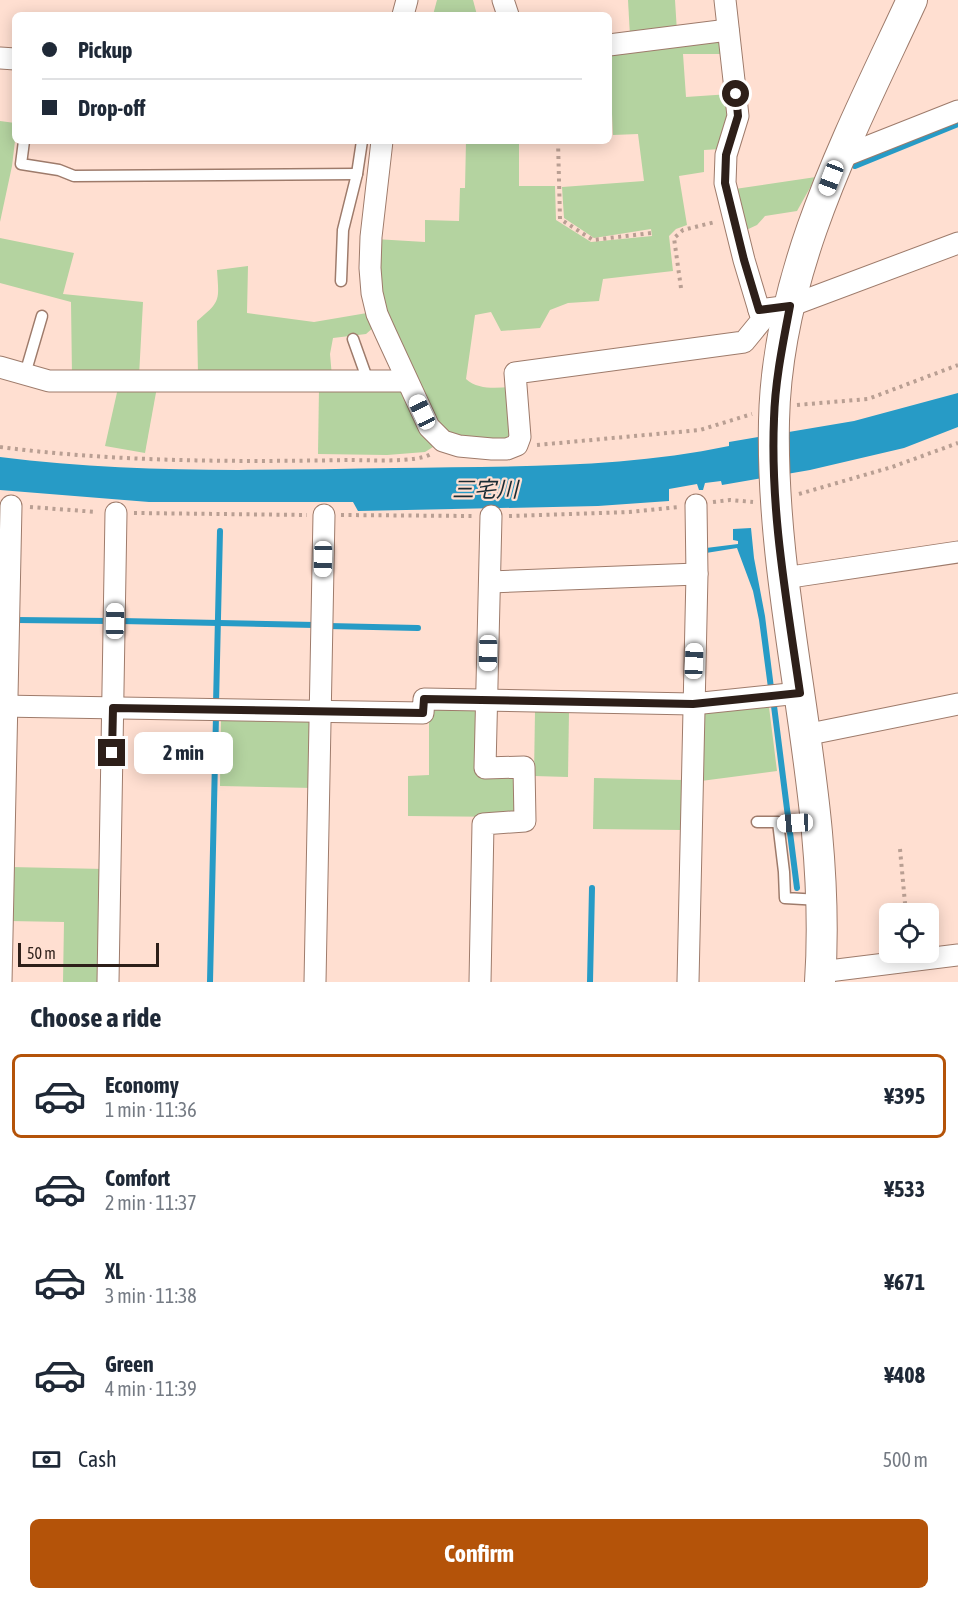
<!DOCTYPE html>
<html lang="en">
<head>
<meta charset="utf-8">
<style>
	body { margin:0; font-family:"Asap Condensed","Noto Sans JP",sans-serif; background:#f2f2f3; color:#1f2937; height:100vh; display:flex; flex-direction:column; font-size:22px; white-space:nowrap }
	* { box-sizing:border-box; margin:0 }
	p { font-size:20px; color:#747a83 }
	.icon { flex:none; width:33px; height:33px; fill:none; stroke:currentColor; stroke-width:2; stroke-linecap:round; stroke-linejoin:round }
	.map { position:relative; height:982px; overflow:hidden }
	.panel { display:flex; flex-direction:column; background:#fff; flex:1 }
	.panel>* { flex:none }
	.top-card { position:absolute; left:12px; top:12px; width:600px; height:132px; border-radius:9px; box-shadow:0 3px 15px #0003; display:grid; align-content:center; height:132px; padding:0 30px; background:#fff }
	.buttons { position:absolute; left:879px; top:903px; display:grid; gap:12px }
	.buttons a { display:grid; place-items:center; width:60px; height:60px; border-radius:9px; background:#fff; box-shadow:0 3px 15px #0003; font-size:30px }
	.scale { position:absolute; left:18px; bottom:15px; width:141px; box-sizing:border-box; padding-left:6px; border:3px solid #2d1f19; border-top:0; font-size:16px; line-height:21px; white-space:nowrap; color:#2d1f19; -webkit-text-stroke:4px #ffdfd1; paint-order:stroke }
	.end { position:absolute; width:27px; height:27px; margin:-14px; border:8px solid #2d1f19; background:#fff; box-shadow:0 0 0 3px #fff }
	.from { border-radius:50% }
	.bubble { position:absolute; height:42px; border-radius:9px; background:#fff; box-shadow:0 3px 15px #0003; font-size:20px; font-weight:700; line-height:42px; text-align:center }
	.car { position:absolute; width:18px; height:36px; margin:-18px -9px; border-radius:8px; box-shadow:0 0 4px 2px #0007; background:linear-gradient(#fff 24%,#345 0 40%,#fff 0 76%,#345 0 86%,#fff 0) }
	.top-card b { display:flex; align-items:center; gap:21px; height:57px; font-size:22px }
	.top-card b+b { border-top:2px solid #e0e1e3 }
	.top-card i { width:15px; height:15px; background:#1f2937 }
	ul { padding:0; list-style:none }
	li { display:flex; align-items:center; gap:18px; height:84px; margin:0 12px 9px; padding:0 18px; border:3px solid transparent; border-radius:9px }
	li div { flex:1 }
	li b { display:block; font-size:22px }
	li em { font-style:normal; font-weight:700 }
	li.active { border-color:#b45309 }
	li>.icon { width:54px; height:54px; stroke-width:1.5 }
	h2 { padding:0 30px; font-size:27px; line-height:72px }
	.pay { display:flex; align-items:center; gap:15px; height:66px; padding:0 30px; font-size:22px }
	.pay p { margin-inline-start:auto }
	.cta { display:flex; gap:12px; margin-top:auto; padding:12px 30px }
	.cta a { flex:1; height:69px; border-radius:9px; background:#b45309; color:#fff; font-size:24px; font-weight:700; line-height:69px; text-align:center }
	.map>svg:first-child { display:block }
	.green { fill:#b4d3a0 }
	.water { fill:#279bc6 }
	.lines { fill:none; stroke-linecap:round; stroke-linejoin:round }
	.stream { stroke:#279bc6; stroke-width:6 }
	.lane-casing { stroke:#9e7b6b; stroke-width:13 }
	.street-casing { stroke:#9e7b6b; stroke-width:23 }
	.secondary-casing { stroke:#9e7b6b; stroke-width:32 }
	.path { stroke:#b99f93; stroke-width:4; stroke-dasharray:3 4.5; stroke-linecap:butt }
	.lane { stroke:#fff; stroke-width:10 }
	.street { stroke:#fff; stroke-width:21 }
	.secondary { stroke:#fff; stroke-width:30 }
	.route { stroke:#2d1f19; stroke-width:8 }
	.labels { text-anchor:middle; dominant-baseline:central; stroke-width:4.5; stroke-linejoin:round; paint-order:stroke }
	.water-label { font-size:22px; font-style:italic; fill:#192c34; stroke:#ffdfd1 }
</style>
</head>
<body>
<div class="map">
<svg width="958" height="982" viewBox="0 0 958 982">
	<rect width="100%" height="100%" fill="#ffdfd1"/>
	<g class="green">
		<path d="M 437,0 L 473,0 L 477,15 L 433,15 Z"/>
		<path d="M 628,0 L 675,0 L 677,32 L 630,36 Z"/>
		<path d="M 718,39 L 724,41 L 725,54 L 683,54 L 686,97 L 730,94 L 732,118 L 721,149 L 704,150 L 704,172 L 679,176 L 687,225 L 676,229 L 669,236 L 673,271 L 603,279 L 599,301 L 568,303 L 550,310 L 540,328 L 501,331 L 491,312 L 475,315 L 466,379 C 478,390 496,388 511,387 L 517,435 L 508,443 L 445,438 L 382,313 L 375,239 L 425,242 L 425,220 L 459,221 L 460,188 L 465,188 L 466,141 L 519,141 L 519,186 L 555,186 L 556,220 L 591,242 L 652,236 L 651,229 L 594,238 L 564,218 L 562,187 L 644,181 L 638,134 L 613,135 L 609,50 Z"/>
		<path d="M 0,121 L 15,123 L 15,141 L 12,166 L 0,222 Z"/>
		<path d="M 816,177 L 797,211 L 765,216 L 757,225 L 744,231 L 735,189 Z"/>
		<path d="M 0,238 L 74,253 L 63,294 L 143,302 L 139,376 L 72,376 L 71,302 L 0,283 Z"/>
		<path d="M 248,266 L 247,313 L 314,322 L 367,313 L 374,327 L 366,334 L 333,338 L 330,354 L 332,377 L 198,375 L 197,321 C 221,301 219,301 217,270 Z"/>
		<path d="M 157,387 L 145,453 L 105,446 L 118,388 Z"/>
		<path d="M 400,387 L 437,441 L 433,447 L 425,452 L 387,455 L 318,454 L 319,388 Z"/>
		<path d="M 434,707 L 471,707 L 478,712 L 478,774 L 513,774 L 518,780 L 515,817 L 408,816 L 408,776 L 429,775 L 429,711 Z"/>
		<path d="M 769,707 L 777,771 L 701,781 L 702,716 L 707,712 Z"/>
		<path d="M 535,711 L 569,711 L 568,777 L 534,776 Z"/>
		<path d="M 221,716 L 307,717 L 314,723 L 313,788 L 220,786 Z"/>
		<path d="M 594,778 L 683,780 L 682,830 L 593,829 Z"/>
		<path d="M 10,867 L 105,869 L 102,982 L 63,982 L 64,922 L 9,921 Z"/>
	</g>
	<g class="water">
		<path d="M 958,393 L 958,427 L 904,448 L 810,470 L 722,485 L 721,481 L 705,483 L 703,490 L 699,490 L 697,484 L 669,489 L 669,501 L 598,506 L 358,511 L 353,502 L 149,502 L 0,490 L 0,457 C 131,474 263,470 394,468 C 506,466 619,469 729,446 L 729,442 L 854,421 Z"/>
		<path d="M 751,528 L 754,558 L 765,616 L 774,688 L 768,688 L 759,620 L 753,591 L 737,548 L 706,553 L 706,548 L 738,544 L 738,541 L 733,540 L 733,529 Z"/>
	</g>
	<g class="lines">
		<g class="stream">
			<path d="M 855,166 L 958,124"/>
			<path d="M 16,620 L 108,621"/>
			<path d="M 121,621 L 315,625"/>
			<path d="M 328,626 L 418,628"/>
			<path d="M 216,704 L 220,531"/>
			<path d="M 774,706 L 797,888"/>
			<path d="M 210,982 L 216,716"/>
			<path d="M 590,982 L 592,888"/>
		</g>
		<g class="lane-casing">
			<g id="lane">
				<path d="M 24,141 L 21,164 L 59,170 L 74,176 L 357,174"/>
				<path d="M 341,281 L 343,230 L 357,174 L 362,141"/>
				<path d="M 353,339 L 368,381"/>
				<path d="M 25,374 L 42,316"/>
				<path d="M 757,822 L 778,822 L 784,872 L 785,898 L 820,900"/>
				<path d="M 778,824 L 814,822"/>
			</g>
		</g>
		<g class="street-casing">
			<g id="street">
				<path d="M 503,0 L 508,15"/>
				<path d="M 725,0 L 738,116 L 726,155 L 725,183 L 744,260 L 759,310 L 790,306 L 958,243"/>
				<path d="M 403,15 L 407,0"/>
				<path d="M 609,45 L 728,30"/>
				<path d="M 0,58 L 15,59"/>
				<path d="M 382,141 L 371,237 L 370,268 L 372,293 L 377,314 L 386,334 L 429,427 L 443,441 L 459,446 L 492,449 L 507,449 L 517,445 L 520,437 L 515,373 L 744,342 L 762,320 L 759,310"/>
				<path d="M 839,158 L 958,111"/>
				<path d="M 0,367 L 49,381 L 407,381"/>
				<path d="M 784,578 L 958,552"/>
				<path d="M 490,582 L 697,574"/>
				<path d="M 0,706 L 423,713 L 424,699 L 693,704 L 799,693"/>
				<path d="M 805,735 L 958,704"/>
				<path d="M 821,972 L 958,955"/>
				<path d="M 1,982 L 11,506"/>
				<path d="M 108,982 L 116,513"/>
				<path d="M 315,982 L 324,515"/>
				<path d="M 480,982 L 483,824 L 525,821 L 524,767 L 485,768 L 491,516"/>
				<path d="M 688,982 L 697,574 L 696,505"/>
			</g>
		</g>
		<g class="secondary-casing">
			<path id="secondary" d="M 820,982 C 833,793 770,609 774,421 C 777,270 850,134 912,0"/>
		</g>
		<g class="path">
			<path d="M 558,141 L 560,219 L 593,240 L 651,233"/>
			<path d="M 681,288 L 674,238 L 683,230 L 715,222"/>
			<path d="M 797,405 L 868,399 L 958,365"/>
			<path d="M 537,445 L 700,430 L 752,414"/>
			<path d="M 0,447 C 115,462 234,462 350,460 C 369,460 416,463 431,454"/>
			<path d="M 799,494 L 892,467 L 958,443"/>
			<path d="M 713,502 L 730,500 L 753,502"/>
			<path d="M 30,507 L 97,512"/>
			<path d="M 134,513 L 307,515"/>
			<path d="M 341,515 L 472,516"/>
			<path d="M 509,516 L 629,512 L 679,507"/>
			<path d="M 900,849 L 906,914"/>
		</g>
		<use href="#lane" class="lane"/>
		<use href="#street" class="street"/>
		<use href="#secondary" class="secondary"/>
	</g>
	<g class="lines">
		<path class="route" d="M 112,753 L 113,708 L 423,713 L 424,699 L 693,704 L 800,693 C 787,602 770,511 774,419 C 775,381 783,343 790,306 L 759,310 L 744,260 L 725,183 L 726,155 L 738,116 L 736,94"/>
	</g>
	<g class="labels">
		<g class="water-label">
			<text x="485" y="489">三宅川</text>
		</g>
	</g>
</svg>
<div class="buttons">
<a><svg class="icon" aria-label="locate" viewBox="0 0 24 24"><circle cx="12" cy="12" r="6"/><path d="M12 2v4M12 18v4M2 12h4M18 12h4"/></svg></a>
</div>
<div class="scale">50 m</div>
<i class="end from" style="left:736px;top:94px"></i>
<i class="end" style="left:112px;top:753px"></i>
<div class="bubble" style="left:134px;top:732px;width:99px">2 min</div>
<i class="car" style="left:831px;top:178px;rotate:201deg"></i>
<i class="car" style="left:422px;top:412px;rotate:335deg"></i>
<i class="car" style="left:323px;top:559px;rotate:181deg"></i>
<i class="car" style="left:115px;top:621px;rotate:1deg"></i>
<i class="car" style="left:488px;top:653px;rotate:181deg"></i>
<i class="car" style="left:694px;top:661px;rotate:2deg"></i>
<i class="car" style="left:795px;top:823px;rotate:267deg"></i>
<div class="top-card">
<b><i class="from"></i>Pickup</b>
<b><i></i>Drop-off</b>
</div>
</div>
<section class="panel">
<h2>Choose a ride</h2>
<ul>
<li class="active"><svg class="icon" aria-label="car" viewBox="0 0 24 24"><path d="M5 17H2v-5l4-1 3-4h7l3 4 3 1v5h-3M9 17h6M6 11h13"/><circle cx="7" cy="17" r="2"/><circle cx="17" cy="17" r="2"/></svg><div><b>Economy</b><p>1 min · 11:36</p></div><em>¥395</em></li>
<li><svg class="icon" aria-label="car" viewBox="0 0 24 24"><path d="M5 17H2v-5l4-1 3-4h7l3 4 3 1v5h-3M9 17h6M6 11h13"/><circle cx="7" cy="17" r="2"/><circle cx="17" cy="17" r="2"/></svg><div><b>Comfort</b><p>2 min · 11:37</p></div><em>¥533</em></li>
<li><svg class="icon" aria-label="car" viewBox="0 0 24 24"><path d="M5 17H2v-5l4-1 3-4h7l3 4 3 1v5h-3M9 17h6M6 11h13"/><circle cx="7" cy="17" r="2"/><circle cx="17" cy="17" r="2"/></svg><div><b>XL</b><p>3 min · 11:38</p></div><em>¥671</em></li>
<li><svg class="icon" aria-label="car" viewBox="0 0 24 24"><path d="M5 17H2v-5l4-1 3-4h7l3 4 3 1v5h-3M9 17h6M6 11h13"/><circle cx="7" cy="17" r="2"/><circle cx="17" cy="17" r="2"/></svg><div><b>Green</b><p>4 min · 11:39</p></div><em>¥408</em></li>
</ul>
<div class="pay"><svg class="icon" aria-label="cash" viewBox="0 0 24 24"><path d="M3 7h18v10H3z"/><circle cx="12" cy="12" r="2"/></svg>Cash<p>500 m</p></div>
<div class="cta"><a>Confirm</a></div>
</section>
</body>
</html>
